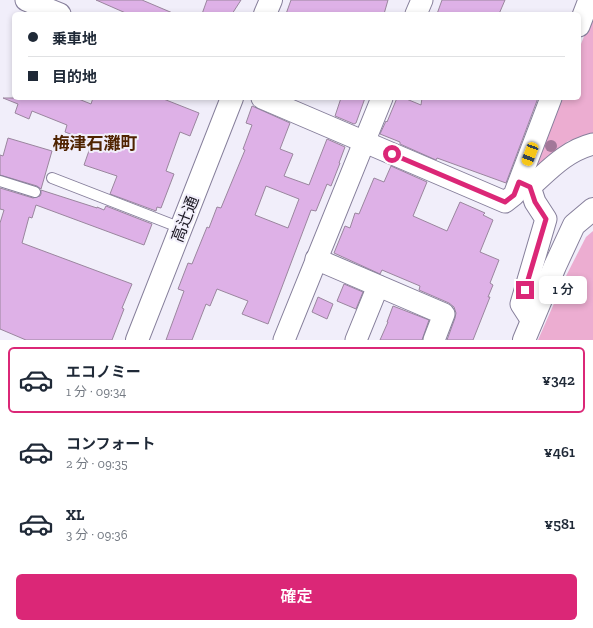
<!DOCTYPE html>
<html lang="ja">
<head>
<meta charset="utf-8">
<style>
	body { margin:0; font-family:"Zilla Slab","Noto Sans JP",serif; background:#f6f6f7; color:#1f2937; height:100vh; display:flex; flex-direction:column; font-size:15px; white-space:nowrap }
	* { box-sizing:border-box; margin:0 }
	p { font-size:13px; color:#747a83 }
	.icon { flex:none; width:22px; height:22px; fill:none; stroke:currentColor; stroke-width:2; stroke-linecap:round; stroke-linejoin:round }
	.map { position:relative; height:340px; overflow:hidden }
	.panel { display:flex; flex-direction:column; background:#fff; flex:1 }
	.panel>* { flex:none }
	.guide { position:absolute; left:12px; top:12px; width:569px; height:88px; border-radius:6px; box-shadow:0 2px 6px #0003; display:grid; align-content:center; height:88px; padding:0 16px; background:#fff }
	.end { position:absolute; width:18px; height:18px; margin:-9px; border:5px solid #db2777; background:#fff; box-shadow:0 0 0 2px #fff }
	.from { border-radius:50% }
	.bubble { position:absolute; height:28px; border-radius:6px; background:#fff; box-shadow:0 2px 6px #0003; font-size:13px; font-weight:600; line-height:28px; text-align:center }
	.car { position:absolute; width:12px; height:24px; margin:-12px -6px; border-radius:5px; box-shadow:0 0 3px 1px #0007; background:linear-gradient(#f5c518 24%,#345 0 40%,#f5c518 0 76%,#345 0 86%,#f5c518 0) }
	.guide b { display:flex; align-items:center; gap:14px; height:38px; font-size:15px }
	.guide b+b { border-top:1px solid #e0e1e3 }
	.guide i { width:10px; height:10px; background:#1f2937 }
	ul { padding:7px 0 0; list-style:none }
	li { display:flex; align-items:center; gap:12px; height:66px; margin:0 8px 6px; padding:0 8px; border:2px solid transparent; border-radius:6px }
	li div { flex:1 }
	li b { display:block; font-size:15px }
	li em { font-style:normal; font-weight:600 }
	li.on { border-color:#db2777 }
	li>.icon { width:36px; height:36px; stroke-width:1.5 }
	.button { display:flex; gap:8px; margin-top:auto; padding:8px 16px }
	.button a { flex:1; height:46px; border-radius:6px; background:#db2777; color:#fff; font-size:16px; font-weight:600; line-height:46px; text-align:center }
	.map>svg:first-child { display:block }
	.green { fill:#ecadd1 }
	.building { fill:#deb1e7; stroke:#9a869e; fill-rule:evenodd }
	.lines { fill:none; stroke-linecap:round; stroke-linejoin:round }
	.service-casing { stroke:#867f9b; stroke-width:12 }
	.minor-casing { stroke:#867f9b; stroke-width:23 }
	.tertiary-casing { stroke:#867f9b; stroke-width:24 }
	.secondary-casing { stroke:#867f9b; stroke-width:24 }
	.service { stroke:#fff; stroke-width:10 }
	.minor { stroke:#fff; stroke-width:21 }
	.tertiary { stroke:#fff; stroke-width:22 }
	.secondary { stroke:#fff; stroke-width:22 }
	.tree { fill:#a27899 }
	.route { stroke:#db2777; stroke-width:5 }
	.labels { text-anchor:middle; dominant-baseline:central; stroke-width:4; stroke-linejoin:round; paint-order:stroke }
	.street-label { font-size:16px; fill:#1b1822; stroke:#f1eefa }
	.neighbourhood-label { font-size:17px; font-weight:bold; fill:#4f2300; stroke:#f1eefa }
</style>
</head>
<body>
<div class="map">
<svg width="593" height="340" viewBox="0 0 593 340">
	<rect width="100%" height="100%" fill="#f1eefa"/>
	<g class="green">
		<path d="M 593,14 L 593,135 L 568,141 L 541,166 L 537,167 L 536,164 L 560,98 L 579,98 L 579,49 Z"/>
		<path d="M 593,231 L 593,340 L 538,340 L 566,276 L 586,237 Z"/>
	</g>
	<g class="building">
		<path d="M 96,0 L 142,0 L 175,14 L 128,14 Z"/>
		<path d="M 207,0 L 241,0 L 232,14 L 202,14 Z"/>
		<path d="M 291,0 L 388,0 L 384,14 L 286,14 Z"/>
		<path d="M 442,0 L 505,0 L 499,14 L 437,14 Z"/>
		<path d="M 3,98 L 76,98 L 91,104 L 93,98 L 161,98 L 199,113 L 190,136 L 180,132 L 166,171 L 174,174 L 161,208 L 157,207 L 156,211 L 110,194 L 117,176 L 84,165 L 92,142 L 65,132 L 67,125 L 32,111 L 29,119 L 15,113 L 18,104 Z"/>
		<path d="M 341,98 L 365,98 L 356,123 L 354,124 L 335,116 Z"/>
		<path d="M 397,98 L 404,98 L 421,105 L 422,98 L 538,98 L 506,183 L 437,158 L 436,160 L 400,144 L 400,142 L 380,134 L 386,121 L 387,122 Z"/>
		<path d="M 252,106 L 290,123 L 280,149 L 293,154 L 284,176 L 309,185 L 327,139 L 345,147 L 339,163 L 340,163 L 331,186 L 327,184 L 316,211 L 311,210 L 268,324 L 242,314 L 248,301 L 217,289 L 210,306 L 206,304 L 192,340 L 166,340 L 184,291 L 178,289 L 188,263 L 192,264 L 207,227 L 209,228 L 217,207 L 221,208 L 245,150 L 243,149 L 252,125 L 246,123 ZM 266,186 L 299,199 L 288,228 L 255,215 Z"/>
		<path d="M 8,138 L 52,151 L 41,189 L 37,186 L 0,175 L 0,155 L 3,156 Z"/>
		<path d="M 391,166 L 427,182 L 413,216 L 447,231 L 460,202 L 485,213 L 483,215 L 493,220 L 480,252 L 499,260 L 490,283 L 493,285 L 488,297 L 490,297 L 473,340 L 447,340 L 455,318 L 456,313 L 454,307 L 449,303 L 419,290 L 420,286 L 382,270 L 380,274 L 334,253 L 345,226 L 350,228 L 355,213 L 359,214 L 374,178 L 384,182 Z"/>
		<path d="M 0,188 L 33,198 L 40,196 L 41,194 L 41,190 L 97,208 L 97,207 L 104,210 L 106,206 L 152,224 L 144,245 L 36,205 L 32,218 L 29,217 L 22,243 L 132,284 L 122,308 L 124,309 L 112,340 L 26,340 L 0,329 L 0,223 L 4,210 L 0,209 Z"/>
		<path d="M 344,284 L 363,292 L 356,309 L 337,301 Z"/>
		<path d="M 318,297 L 333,304 L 327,319 L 312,312 Z"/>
		<path d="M 393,306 L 429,320 L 422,340 L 380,340 L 388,322 L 387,322 Z"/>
	</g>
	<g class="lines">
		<g class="service-casing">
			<g id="service">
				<path d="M 52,178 L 181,228"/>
				<path d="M 0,181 L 35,192"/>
			</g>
		</g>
		<g class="minor-casing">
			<g id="minor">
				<path d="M 26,0 L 60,14"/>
				<path d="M 416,14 L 422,0"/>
				<path d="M 579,26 L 589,0"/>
				<path d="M 262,98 L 505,202 L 514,195 L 551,98"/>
				<path d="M 316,259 L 444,314 L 434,340"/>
				<path d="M 532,321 L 521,304 L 546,219 L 535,202 L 530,187 C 550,169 566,151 593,144"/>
				<path d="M 284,340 L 382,98"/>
				<path d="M 356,340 L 378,286"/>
			</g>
		</g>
		<g class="tertiary-casing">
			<g id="tertiary">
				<path d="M 265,14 L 271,0"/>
				<path d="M 137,340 L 232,98"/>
			</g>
		</g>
		<g class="secondary-casing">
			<path id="secondary" d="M 524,340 L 555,266 L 574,225 L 593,209"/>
		</g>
		<use href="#service" class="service"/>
		<use href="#minor" class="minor"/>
		<use href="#tertiary" class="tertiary"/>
		<use href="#secondary" class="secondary"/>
	</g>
	<circle class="tree" cx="551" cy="146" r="6"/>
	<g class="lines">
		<path class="route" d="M 392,154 L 505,202 L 514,195 L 519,182 L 530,187 L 535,202 L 546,219 L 525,290"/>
	</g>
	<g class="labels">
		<g class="street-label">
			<text transform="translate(185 219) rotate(-69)">高辻通</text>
		</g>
		<g class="neighbourhood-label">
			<text x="95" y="143">梅津石灘町</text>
		</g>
	</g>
</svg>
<i class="end from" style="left:392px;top:154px"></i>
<i class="end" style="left:525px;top:290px"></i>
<div class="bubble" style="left:539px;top:276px;width:48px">1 分</div>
<i class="car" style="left:530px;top:154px;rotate:201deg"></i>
<div class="guide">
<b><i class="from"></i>乗車地</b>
<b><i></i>目的地</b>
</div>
</div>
<section class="panel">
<ul>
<li class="on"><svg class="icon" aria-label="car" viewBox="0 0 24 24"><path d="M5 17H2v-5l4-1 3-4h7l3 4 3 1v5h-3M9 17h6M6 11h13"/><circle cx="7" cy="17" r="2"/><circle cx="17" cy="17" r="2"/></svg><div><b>エコノミー</b><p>1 分 · 09:34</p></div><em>¥342</em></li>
<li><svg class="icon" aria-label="car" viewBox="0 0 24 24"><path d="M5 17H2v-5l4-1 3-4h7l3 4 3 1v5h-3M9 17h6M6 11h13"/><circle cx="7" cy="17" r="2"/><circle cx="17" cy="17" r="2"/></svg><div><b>コンフォート</b><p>2 分 · 09:35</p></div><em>¥461</em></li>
<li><svg class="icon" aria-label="car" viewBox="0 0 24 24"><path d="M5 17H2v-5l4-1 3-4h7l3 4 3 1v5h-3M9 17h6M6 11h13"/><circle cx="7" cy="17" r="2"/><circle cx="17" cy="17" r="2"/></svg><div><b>XL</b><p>3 分 · 09:36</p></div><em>¥581</em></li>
</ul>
<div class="button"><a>確定</a></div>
</section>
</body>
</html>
